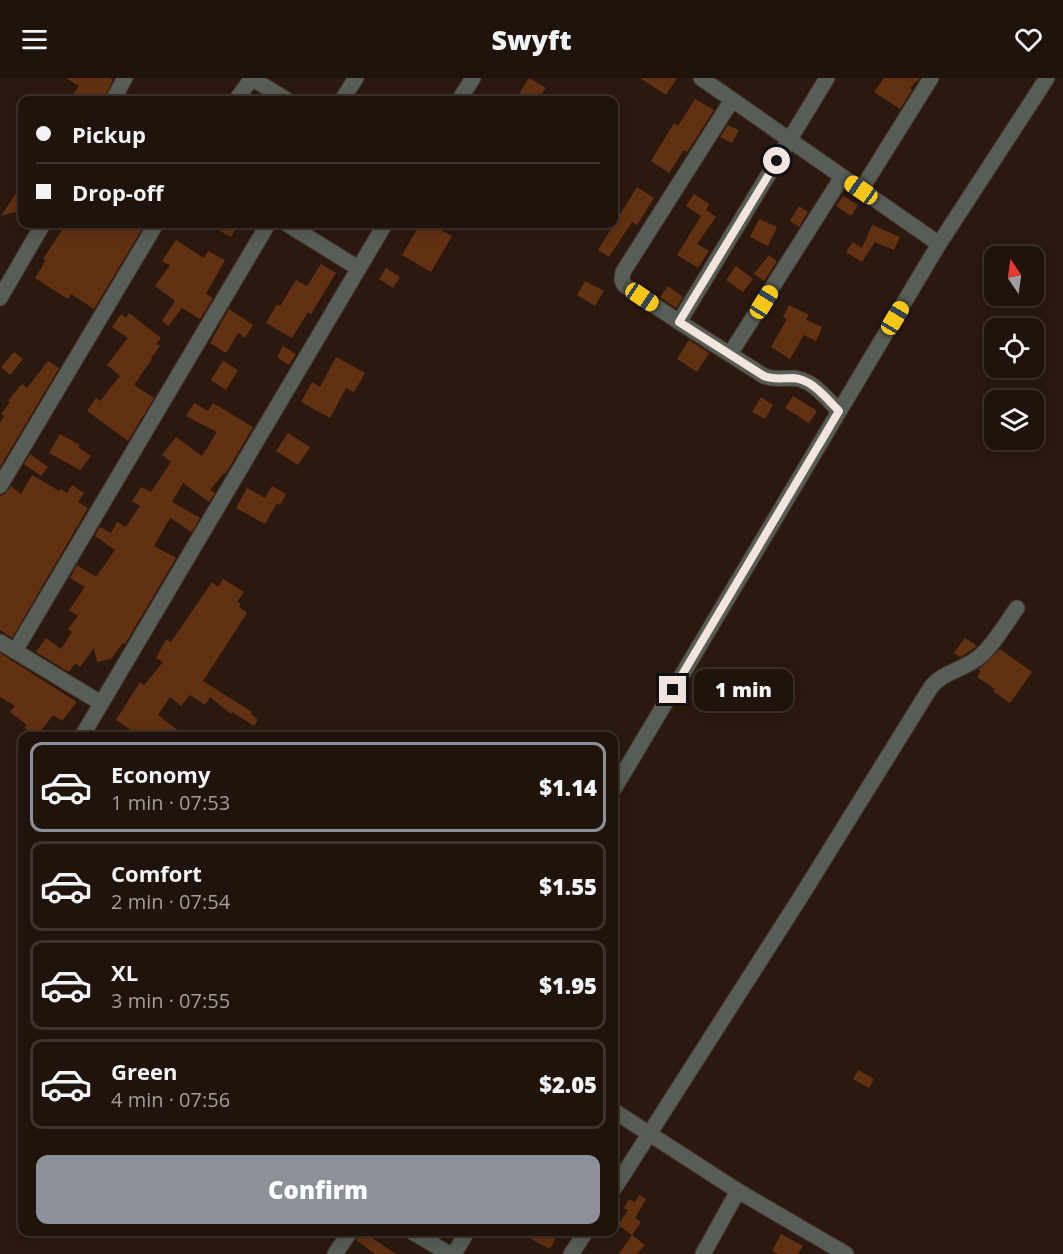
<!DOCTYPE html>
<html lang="en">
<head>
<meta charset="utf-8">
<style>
	body { margin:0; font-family:"Open Sans",sans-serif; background:#2d2019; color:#f1f3f6; height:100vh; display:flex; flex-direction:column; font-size:22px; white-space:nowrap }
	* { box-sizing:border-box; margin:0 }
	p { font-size:20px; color:#a29e9d }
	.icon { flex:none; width:33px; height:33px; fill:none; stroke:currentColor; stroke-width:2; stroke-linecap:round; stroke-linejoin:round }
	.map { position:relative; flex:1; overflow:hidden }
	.details { position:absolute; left:18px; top:654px; width:600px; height:504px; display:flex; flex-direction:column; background:#20130b; border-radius:12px; box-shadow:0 3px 15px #0003,0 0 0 2px #3d322c }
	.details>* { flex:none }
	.hud { position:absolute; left:18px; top:18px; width:600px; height:132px; border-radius:12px; box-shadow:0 3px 15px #0003,0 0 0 2px #3d322c; display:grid; align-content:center; height:132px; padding:0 18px; background:#20130b }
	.needle { width:39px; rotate:347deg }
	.fabs { position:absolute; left:984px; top:168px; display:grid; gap:12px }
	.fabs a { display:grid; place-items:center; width:60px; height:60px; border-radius:12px; background:#20130b; box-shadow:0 3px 15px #0003,0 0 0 2px #3d322c; font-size:30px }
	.end { position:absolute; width:27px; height:27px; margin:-14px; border:8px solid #f2e5df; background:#111; box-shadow:0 0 0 3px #111 }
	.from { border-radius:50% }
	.bubble { position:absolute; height:42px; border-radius:12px; background:#20130b; box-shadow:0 3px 15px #0003,0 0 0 2px #3d322c; font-size:20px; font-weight:800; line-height:42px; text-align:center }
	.car { position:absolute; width:18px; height:36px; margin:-18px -9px; border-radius:8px; box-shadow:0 0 4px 2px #0007; background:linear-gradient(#f5c518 24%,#345 0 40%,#f5c518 0 76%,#345 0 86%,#f5c518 0) }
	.hud b { display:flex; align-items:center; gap:21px; height:57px; font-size:22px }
	.hud b+b { border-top:2px solid #3d322c }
	.hud i { width:15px; height:15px; background:#f1f3f6 }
	ul { padding:10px 0 0; list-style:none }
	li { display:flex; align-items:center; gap:18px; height:90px; margin:0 12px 9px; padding:0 6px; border:3px solid #3d322c; border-radius:12px }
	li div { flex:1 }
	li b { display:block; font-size:22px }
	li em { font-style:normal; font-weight:800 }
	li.current { border-color:#8c9099 }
	li>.icon { width:54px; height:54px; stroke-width:1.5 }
	.action { display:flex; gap:12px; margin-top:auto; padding:12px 18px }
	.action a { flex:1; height:69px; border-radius:12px; background:#8c9099; color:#fff; font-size:24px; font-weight:800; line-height:69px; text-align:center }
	header { display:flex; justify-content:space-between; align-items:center; height:78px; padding:0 18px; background:#20130b; font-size:27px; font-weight:800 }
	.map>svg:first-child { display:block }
	.building { fill:#623112 }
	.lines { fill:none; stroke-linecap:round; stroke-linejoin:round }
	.minor-casing { stroke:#47362c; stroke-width:17 }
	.minor { stroke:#565e57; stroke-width:15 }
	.route { stroke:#f2e5df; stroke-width:8 }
</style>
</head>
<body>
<header><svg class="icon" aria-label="menu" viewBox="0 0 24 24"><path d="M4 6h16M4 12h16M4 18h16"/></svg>Swyft<svg class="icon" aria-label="heart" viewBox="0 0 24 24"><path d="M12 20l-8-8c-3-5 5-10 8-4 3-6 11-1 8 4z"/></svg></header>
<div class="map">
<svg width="1063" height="1176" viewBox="0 0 1063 1176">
	<rect width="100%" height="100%" fill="#2b190f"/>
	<g class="building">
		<path d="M 66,0 L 110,0 L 113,2 L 103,22 L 69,22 L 79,8 Z"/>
		<path d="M 529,0 L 546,10 L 537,22 L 515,22 Z"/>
		<path d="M 640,0 L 677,0 L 666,17 Z"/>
		<path d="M 884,0 L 920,0 L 910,10 L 912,12 L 900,31 L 874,14 Z"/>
		<path d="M 695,21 L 714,32 L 687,74 L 684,72 L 669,95 L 651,83 L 674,45 L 678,48 Z"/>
		<path d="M 728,47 L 739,52 L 732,65 L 720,59 Z"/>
		<path d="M 22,106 L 22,132 L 1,138 Z"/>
		<path d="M 637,109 L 654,120 L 637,147 L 632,144 L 609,179 L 598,172 Z"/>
		<path d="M 694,116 L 709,126 L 706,132 L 716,139 L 697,166 L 709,173 L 698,190 L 677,177 L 701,138 L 686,128 Z"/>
		<path d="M 843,118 L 858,127 L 851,138 L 836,128 Z"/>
		<path d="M 799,128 L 808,134 L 799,149 L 790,143 Z"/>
		<path d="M 759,141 L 777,149 L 768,168 L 750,159 Z"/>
		<path d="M 66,146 L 145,146 L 94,231 L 71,216 L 68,221 L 35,200 L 46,182 L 43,181 Z"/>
		<path d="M 207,146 L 239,146 L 231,159 Z"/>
		<path d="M 420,146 L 430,146 L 452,158 L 431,194 L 402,177 Z"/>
		<path d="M 872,147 L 900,159 L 894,172 L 875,164 L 862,184 L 846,174 L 853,164 L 862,170 Z"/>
		<path d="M 176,162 L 204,180 L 208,173 L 225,182 L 206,216 L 213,220 L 200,241 L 182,230 L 168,248 L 162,243 L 175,223 L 155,208 L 170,187 L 162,183 Z"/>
		<path d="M 769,177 L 777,183 L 764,203 L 754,196 Z"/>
		<path d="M 321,186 L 336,195 L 311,236 L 308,234 L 292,260 L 266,245 L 277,226 L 280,228 L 296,202 L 307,208 Z"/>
		<path d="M 736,188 L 753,201 L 743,214 L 726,202 Z"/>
		<path d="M 386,190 L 400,199 L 393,210 L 379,201 Z"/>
		<path d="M 585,203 L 604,213 L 595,228 L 577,217 Z"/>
		<path d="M 668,208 L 683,219 L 676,230 L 660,219 Z"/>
		<path d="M 789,227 L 809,237 L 806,242 L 822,249 L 816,263 L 804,257 L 790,281 L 771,269 L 787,241 L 783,239 Z"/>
		<path d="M 229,231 L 253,247 L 245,260 L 238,255 L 226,275 L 210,265 Z"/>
		<path d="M 129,235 L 161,260 L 156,266 L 160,268 L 151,280 L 152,281 L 134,307 L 154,320 L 128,363 L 87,333 L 96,320 L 100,323 L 120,298 L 107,287 L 128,260 L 112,249 L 121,236 L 126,240 Z"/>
		<path d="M 689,262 L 709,275 L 697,294 L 677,281 Z"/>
		<path d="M 283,268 L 296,276 L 289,287 L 277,279 Z"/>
		<path d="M 14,274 L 23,281 L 10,297 L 1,289 Z"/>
		<path d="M 336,279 L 365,295 L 354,314 L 346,310 L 330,340 L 301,324 L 312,304 L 320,309 Z"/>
		<path d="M 48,283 L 59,290 L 0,389 L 0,345 L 4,338 L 1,336 L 10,324 L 8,323 L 22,306 L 27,310 Z"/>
		<path d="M 223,283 L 238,292 L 226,312 L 211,302 Z"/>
		<path d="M 793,318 L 817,333 L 809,345 L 785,330 Z"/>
		<path d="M 761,319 L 773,327 L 765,341 L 752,334 Z"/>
		<path d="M 194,325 L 208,333 L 213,325 L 253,349 L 226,395 L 224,395 L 210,412 L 215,415 L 209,424 L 183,405 L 172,424 L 200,440 L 192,454 L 170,440 L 154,468 L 176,480 L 125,566 L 123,565 L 111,581 L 97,584 L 94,570 L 80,589 L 75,585 L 70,593 L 67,593 L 36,574 L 46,560 L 61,571 L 72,554 L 68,551 L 78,538 L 69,532 L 85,509 L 70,500 L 77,487 L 96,499 L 115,472 L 95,458 L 100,449 L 111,455 L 117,444 L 126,449 L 140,428 L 132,423 L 141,409 L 151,414 L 171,384 L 162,377 L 176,359 L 202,378 L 217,354 L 186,338 Z"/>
		<path d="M 288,355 L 310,369 L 298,387 L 276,373 Z"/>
		<path d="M 60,356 L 80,367 L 78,369 L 91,378 L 80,392 L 49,375 Z"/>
		<path d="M 30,376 L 48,389 L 41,398 L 24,386 Z"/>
		<path d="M 32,397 L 59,413 L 60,411 L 67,415 L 72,407 L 84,415 L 78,424 L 88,430 L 12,560 L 0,552 L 0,418 L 5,416 L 11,408 L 21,416 Z"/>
		<path d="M 272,408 L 286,416 L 280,427 L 277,425 L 265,446 L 236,430 L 247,410 L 265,420 Z"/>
		<path d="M 223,501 L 244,514 L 237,524 L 241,526 L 239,529 L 247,535 L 203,603 L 252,634 L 251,636 L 258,642 L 254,648 L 232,634 L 231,636 L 210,619 L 205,627 L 190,617 L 181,628 L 170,619 L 158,637 L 185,658 L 169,658 L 160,652 L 156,657 L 148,652 L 143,658 L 140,658 L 116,642 L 140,604 L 144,607 L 163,584 L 156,580 L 166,561 L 171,564 L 212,504 L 218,509 Z"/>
		<path d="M 965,560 L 977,568 L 961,579 L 954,575 Z"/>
		<path d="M 1000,571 L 1032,594 L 1010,625 L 993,613 L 995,611 L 977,599 L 981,593 L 978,592 Z"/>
		<path d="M 0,575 L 77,624 L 62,643 L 53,637 L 37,658 L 24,650 L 27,647 L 10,634 L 15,628 L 0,619 Z"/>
		<path d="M 858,992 L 874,1001 L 869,1010 L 853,1001 Z"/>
		<path d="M 639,1117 L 646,1121 L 635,1140 L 641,1144 L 632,1157 L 618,1147 L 628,1132 L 624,1130 L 629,1121 L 635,1124 Z"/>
		<path d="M 360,1154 L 377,1154 L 372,1160 L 396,1176 L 375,1176 L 356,1162 Z"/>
		<path d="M 535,1154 L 559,1154 L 550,1171 L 531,1161 Z"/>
		<path d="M 781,1156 L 803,1168 L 798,1176 L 778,1176 L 772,1173 Z"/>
		<path d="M 632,1157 L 645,1167 L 637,1176 L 619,1176 Z"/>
	</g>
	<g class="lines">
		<g class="minor-casing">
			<g id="minor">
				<path d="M 251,0 L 287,22"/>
				<path d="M 701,0 L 939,166"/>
				<path d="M 113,22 L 125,0"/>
				<path d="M 236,22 L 252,0"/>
				<path d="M 342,22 L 356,0"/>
				<path d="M 459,22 L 473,0"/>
				<path d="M 732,22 L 623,194 L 622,201 L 624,207 L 679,244 L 827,0"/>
				<path d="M 861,112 L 931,0"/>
				<path d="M 287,146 L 358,190"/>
				<path d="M 0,220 L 43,146"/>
				<path d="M 679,244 L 764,298 C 774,302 782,300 793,300 C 812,301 826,320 839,333"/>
				<path d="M 730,276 L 842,99"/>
				<path d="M 0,408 L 156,146"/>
				<path d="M 0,564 L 101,625"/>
				<path d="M 15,573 L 268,146"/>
				<path d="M 82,658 L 385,146"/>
				<path d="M 614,711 L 939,166 L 1047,0"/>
				<path d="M 614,1033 L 738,1113 L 846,1176"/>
				<path d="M 614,1111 L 800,820 L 931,609 C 944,593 964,592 979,579 C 993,568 1006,545 1017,530"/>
				<path d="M 412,1154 L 450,1176"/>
				<path d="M 335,1176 L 350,1154"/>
				<path d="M 454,1176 L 467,1154"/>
				<path d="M 571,1176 L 586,1154"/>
				<path d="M 703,1176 L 738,1113"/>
			</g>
		</g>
		<use href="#minor" class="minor"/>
	</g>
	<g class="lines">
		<path class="route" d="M 673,612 L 839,333 C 826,320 812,301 793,300 C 782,300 774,302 764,298 L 679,244 L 777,83"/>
	</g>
</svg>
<div class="fabs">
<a><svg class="needle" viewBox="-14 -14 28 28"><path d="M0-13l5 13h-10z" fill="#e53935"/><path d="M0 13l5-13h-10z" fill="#a29e9d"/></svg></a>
<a><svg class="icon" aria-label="locate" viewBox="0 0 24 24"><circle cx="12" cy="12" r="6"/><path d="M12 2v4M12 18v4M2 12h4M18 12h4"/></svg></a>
<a><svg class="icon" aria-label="layers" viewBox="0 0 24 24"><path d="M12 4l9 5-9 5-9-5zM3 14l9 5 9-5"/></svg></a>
</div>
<i class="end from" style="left:777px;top:83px"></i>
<i class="end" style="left:673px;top:612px"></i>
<div class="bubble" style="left:694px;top:591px;width:99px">1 min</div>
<i class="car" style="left:861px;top:112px;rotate:305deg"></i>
<i class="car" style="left:642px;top:219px;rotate:124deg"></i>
<i class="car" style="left:764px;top:224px;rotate:32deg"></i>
<i class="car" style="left:895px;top:240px;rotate:31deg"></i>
<div class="hud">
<b><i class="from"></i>Pickup</b>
<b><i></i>Drop-off</b>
</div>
<section class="details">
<ul>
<li class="current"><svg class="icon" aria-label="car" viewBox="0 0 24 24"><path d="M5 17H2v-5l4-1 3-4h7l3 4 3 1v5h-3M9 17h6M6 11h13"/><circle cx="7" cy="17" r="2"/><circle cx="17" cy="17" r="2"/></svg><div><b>Economy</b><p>1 min · 07:53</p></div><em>$1.14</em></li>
<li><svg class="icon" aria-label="car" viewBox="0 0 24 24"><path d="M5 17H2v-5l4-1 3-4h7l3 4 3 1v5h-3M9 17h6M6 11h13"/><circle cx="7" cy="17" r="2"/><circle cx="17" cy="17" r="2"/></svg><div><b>Comfort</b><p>2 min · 07:54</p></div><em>$1.55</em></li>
<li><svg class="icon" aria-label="car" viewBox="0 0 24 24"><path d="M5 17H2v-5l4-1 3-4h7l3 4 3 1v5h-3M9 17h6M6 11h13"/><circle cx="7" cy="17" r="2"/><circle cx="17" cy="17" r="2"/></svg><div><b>XL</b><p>3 min · 07:55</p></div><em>$1.95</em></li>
<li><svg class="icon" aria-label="car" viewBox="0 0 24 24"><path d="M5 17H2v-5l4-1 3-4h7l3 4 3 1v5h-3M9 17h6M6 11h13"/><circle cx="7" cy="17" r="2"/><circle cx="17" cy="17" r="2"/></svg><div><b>Green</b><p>4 min · 07:56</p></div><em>$2.05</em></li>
</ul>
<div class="action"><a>Confirm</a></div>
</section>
</div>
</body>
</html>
